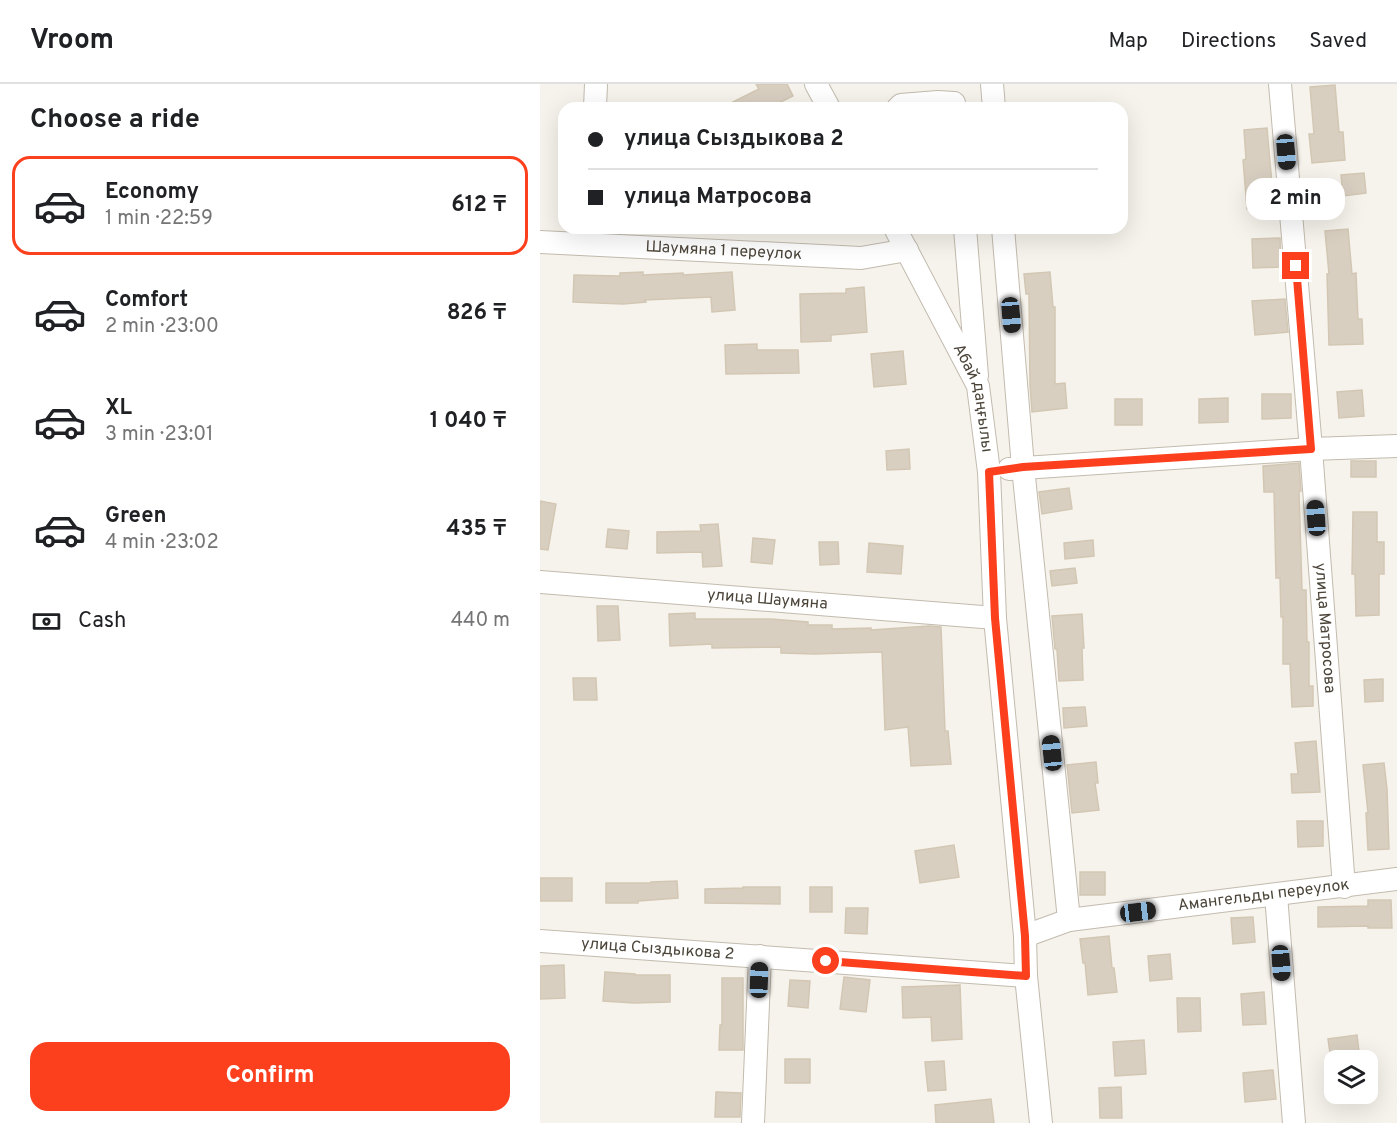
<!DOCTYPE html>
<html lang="en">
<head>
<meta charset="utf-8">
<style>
	body { margin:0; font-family:Overpass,sans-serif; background:#f6f6f6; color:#202124; height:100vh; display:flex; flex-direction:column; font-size:22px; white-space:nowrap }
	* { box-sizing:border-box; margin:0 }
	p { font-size:20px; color:#757577 }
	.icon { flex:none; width:33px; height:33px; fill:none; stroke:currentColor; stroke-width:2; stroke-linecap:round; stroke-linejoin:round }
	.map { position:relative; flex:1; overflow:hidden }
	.panel { display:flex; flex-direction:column; background:#fff; width:540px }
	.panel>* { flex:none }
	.hud { position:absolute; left:18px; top:18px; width:570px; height:132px; border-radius:18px; box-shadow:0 6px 24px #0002; display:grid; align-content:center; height:132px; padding:0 30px; background:#fff }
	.controls { position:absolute; left:784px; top:966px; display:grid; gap:12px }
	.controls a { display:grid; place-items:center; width:54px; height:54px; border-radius:12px; background:#fff; box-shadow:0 6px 24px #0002; font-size:30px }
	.end { position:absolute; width:27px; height:27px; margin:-14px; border:8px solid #fc3f1d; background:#fff; box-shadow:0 0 0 3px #fff }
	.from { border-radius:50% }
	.bubble { position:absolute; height:42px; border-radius:18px; background:#fff; box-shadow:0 6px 24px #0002; font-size:20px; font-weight:700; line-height:42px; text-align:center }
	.car { position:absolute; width:18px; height:36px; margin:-18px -9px; border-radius:8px; box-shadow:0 0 4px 2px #0007; background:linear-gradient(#222 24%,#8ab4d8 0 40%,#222 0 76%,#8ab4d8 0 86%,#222 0) }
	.hud b { display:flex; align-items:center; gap:21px; height:57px; font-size:22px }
	.hud b+b { border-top:2px solid #e0e0e0 }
	.hud i { width:15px; height:15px; background:#202124 }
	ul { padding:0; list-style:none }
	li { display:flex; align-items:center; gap:18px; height:99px; margin:0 12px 9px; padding:0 18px; border:3px solid transparent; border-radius:18px }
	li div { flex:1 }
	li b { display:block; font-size:22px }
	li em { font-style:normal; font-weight:700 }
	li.selected { border-color:#fc3f1d }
	li>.icon { width:54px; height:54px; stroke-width:1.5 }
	h2 { padding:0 30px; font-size:27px; line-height:72px }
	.pay { display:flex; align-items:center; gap:15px; height:66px; padding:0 30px; font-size:22px }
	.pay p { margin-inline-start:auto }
	.primary-button { display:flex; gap:12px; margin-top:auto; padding:12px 30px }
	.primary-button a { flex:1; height:69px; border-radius:18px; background:#fc3f1d; color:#fff; font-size:24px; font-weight:700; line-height:69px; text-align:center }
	header { display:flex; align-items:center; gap:36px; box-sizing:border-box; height:84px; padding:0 30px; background:#fff; border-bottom:2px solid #e0e0e0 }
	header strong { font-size:28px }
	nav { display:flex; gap:33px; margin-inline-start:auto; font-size:21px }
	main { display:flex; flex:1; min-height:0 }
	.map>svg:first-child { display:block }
	.building { fill:#d8cfc1; stroke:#d3c7b4; stroke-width:1.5 }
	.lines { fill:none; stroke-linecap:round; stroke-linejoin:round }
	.minor-casing { stroke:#c2bbae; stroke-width:24 }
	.minor { stroke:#fff; stroke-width:22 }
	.route { stroke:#fc3f1d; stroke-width:8 }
	.labels { text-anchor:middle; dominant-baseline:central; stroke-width:4.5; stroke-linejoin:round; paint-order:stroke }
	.street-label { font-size:16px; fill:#4b4439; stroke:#fff }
</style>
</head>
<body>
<header>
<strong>Vroom</strong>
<nav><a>Map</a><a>Directions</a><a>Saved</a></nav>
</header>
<main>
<section class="panel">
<h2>Choose a ride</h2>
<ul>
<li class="selected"><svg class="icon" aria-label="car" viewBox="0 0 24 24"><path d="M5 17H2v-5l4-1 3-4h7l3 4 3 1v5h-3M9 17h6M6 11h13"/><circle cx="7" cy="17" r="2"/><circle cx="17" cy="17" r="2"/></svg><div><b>Economy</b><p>1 min · 22:59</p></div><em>612 ₸</em></li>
<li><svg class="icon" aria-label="car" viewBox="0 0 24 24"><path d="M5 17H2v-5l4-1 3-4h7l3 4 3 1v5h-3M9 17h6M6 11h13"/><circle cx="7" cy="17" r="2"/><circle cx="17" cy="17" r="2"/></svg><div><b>Comfort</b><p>2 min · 23:00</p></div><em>826 ₸</em></li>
<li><svg class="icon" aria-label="car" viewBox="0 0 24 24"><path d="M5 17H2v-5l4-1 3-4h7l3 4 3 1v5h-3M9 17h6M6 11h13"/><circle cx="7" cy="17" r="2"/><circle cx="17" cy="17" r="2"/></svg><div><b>XL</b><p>3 min · 23:01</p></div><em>1 040 ₸</em></li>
<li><svg class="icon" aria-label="car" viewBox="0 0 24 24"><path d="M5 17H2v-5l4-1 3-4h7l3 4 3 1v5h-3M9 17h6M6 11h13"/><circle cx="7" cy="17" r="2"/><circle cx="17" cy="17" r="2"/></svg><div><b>Green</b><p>4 min · 23:02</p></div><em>435 ₸</em></li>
</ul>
<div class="pay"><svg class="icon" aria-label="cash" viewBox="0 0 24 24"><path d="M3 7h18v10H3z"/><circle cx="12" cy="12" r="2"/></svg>Cash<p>440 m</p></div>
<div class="primary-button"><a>Confirm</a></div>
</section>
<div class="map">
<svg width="857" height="1039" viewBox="0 0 857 1039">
	<rect width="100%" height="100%" fill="#f6f3ec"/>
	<g class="building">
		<path d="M 216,0 L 247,0 L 253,12 L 229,24 L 181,24 L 219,5 Z"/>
		<path d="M 795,1 L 799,48 L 803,48 L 805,76 L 772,79 L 769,50 L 774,50 L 770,3 Z"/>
		<path d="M 727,44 L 734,123 L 707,125 L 703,76 L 706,75 L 704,46 Z"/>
		<path d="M 824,89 L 826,109 L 803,112 L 801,91 Z"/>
		<path d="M 808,145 L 812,190 L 816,189 L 818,235 L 822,235 L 823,260 L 789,261 L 787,190 L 789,190 L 785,147 Z"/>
		<path d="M 740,154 L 741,183 L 713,184 L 712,155 Z"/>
		<path d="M 103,188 L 103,191 L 143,189 L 143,191 L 192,188 L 195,226 L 172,228 L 171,213 L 105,216 L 106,218 L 83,220 L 33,218 L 34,191 L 80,192 L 80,189 Z"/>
		<path d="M 510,188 L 513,223 L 515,223 L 515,300 L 525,299 L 527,324 L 492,328 L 490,301 L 489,210 L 486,210 L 484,190 Z"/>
		<path d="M 324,203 L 327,248 L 291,251 L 291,257 L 261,258 L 260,210 L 306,209 L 306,205 Z"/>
		<path d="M 745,215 L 748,248 L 715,251 L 712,217 Z"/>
		<path d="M 217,260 L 217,266 L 258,266 L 259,289 L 186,290 L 185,261 Z"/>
		<path d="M 363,267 L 366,300 L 334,303 L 331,270 Z"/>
		<path d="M 822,306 L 824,332 L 799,334 L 797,308 Z"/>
		<path d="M 722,310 L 751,310 L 751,334 L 722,335 Z"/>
		<path d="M 688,314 L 688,338 L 659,339 L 659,315 Z"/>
		<rect x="575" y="315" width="27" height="26"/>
		<path d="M 369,365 L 370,385 L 347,386 L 346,367 Z"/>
		<rect x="811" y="377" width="25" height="16"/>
		<path d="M 759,379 L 761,407 L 759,407 L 762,506 L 766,506 L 767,558 L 769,558 L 769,602 L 773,602 L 773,622 L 752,623 L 750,580 L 743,580 L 743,533 L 741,533 L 740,494 L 736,494 L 734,408 L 724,408 L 723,382 Z"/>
		<path d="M 529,404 L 532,425 L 502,430 L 499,408 Z"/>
		<path d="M 0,417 L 16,420 L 8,466 L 0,465 Z"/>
		<path d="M 813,428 L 837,428 L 837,458 L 844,458 L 844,490 L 839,490 L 839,531 L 816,532 L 815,490 L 812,490 Z"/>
		<path d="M 178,440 L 182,482 L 163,483 L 162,468 L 117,469 L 117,448 L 161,447 L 160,441 Z"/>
		<path d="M 68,445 L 89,447 L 87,465 L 66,463 Z"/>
		<path d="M 213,454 L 235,456 L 232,480 L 211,478 Z"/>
		<path d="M 553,456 L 554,472 L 525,475 L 524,459 Z"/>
		<path d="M 279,458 L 298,458 L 299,480 L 280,481 Z"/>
		<path d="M 329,459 L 363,462 L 361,490 L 327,488 Z"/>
		<path d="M 535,484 L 537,499 L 512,502 L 510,487 Z"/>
		<path d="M 57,522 L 78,522 L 80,556 L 58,557 Z"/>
		<path d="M 155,529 L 155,535 L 231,535 L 268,538 L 268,541 L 292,541 L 292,545 L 331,544 L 331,546 L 389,542 L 401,543 L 405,647 L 408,647 L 411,680 L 371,682 L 368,643 L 345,646 L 342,568 L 274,570 L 241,569 L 241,563 L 172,564 L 172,560 L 130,562 L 129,530 Z"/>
		<path d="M 542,530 L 544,564 L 542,564 L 543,596 L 519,597 L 517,565 L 515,565 L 512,532 Z"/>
		<path d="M 33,594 L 56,594 L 57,616 L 34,616 Z"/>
		<path d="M 843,595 L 843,617 L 825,618 L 824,596 Z"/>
		<path d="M 545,623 L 547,642 L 524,644 L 523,624 Z"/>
		<path d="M 776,657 L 780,708 L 752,709 L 751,690 L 758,690 L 755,659 Z"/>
		<path d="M 556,678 L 558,699 L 555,699 L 559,726 L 532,729 L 527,681 Z"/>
		<path d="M 844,679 L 847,705 L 849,765 L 828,766 L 826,729 L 828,729 L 823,681 Z"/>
		<path d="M 757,737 L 783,737 L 783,762 L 758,763 Z"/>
		<path d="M 414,761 L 419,793 L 380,799 L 375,767 Z"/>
		<rect x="540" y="788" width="25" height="23"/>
		<rect x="0" y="794" width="32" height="23"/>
		<path d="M 137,797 L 138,814 L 98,817 L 98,819 L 66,819 L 66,799 L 111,799 L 111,798 Z"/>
		<path d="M 203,803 L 240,803 L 240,820 L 165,819 L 165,805 L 203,804 Z"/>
		<rect x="270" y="803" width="22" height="25"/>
		<path d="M 828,816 L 851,816 L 852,844 L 828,844 L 828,842 L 778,843 L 778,823 L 828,822 Z"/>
		<path d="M 306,824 L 328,824 L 327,850 L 305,849 Z"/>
		<path d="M 713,833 L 715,858 L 693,860 L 691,834 Z"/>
		<path d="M 569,852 L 572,884 L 574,884 L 577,908 L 548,911 L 545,879 L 543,879 L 540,855 Z"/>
		<path d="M 630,870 L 632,895 L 610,897 L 608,872 Z"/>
		<path d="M 24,881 L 25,914 L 0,915 L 0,882 Z"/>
		<path d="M 65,888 L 95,890 L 95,891 L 130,891 L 130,918 L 94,919 L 63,917 Z"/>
		<path d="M 304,893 L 330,896 L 326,928 L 300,925 Z"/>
		<path d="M 182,894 L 203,894 L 203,966 L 179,966 L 180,941 L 182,941 Z"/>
		<path d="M 250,896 L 270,897 L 268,924 L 248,922 Z"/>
		<path d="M 420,901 L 422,955 L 392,957 L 391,933 L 363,934 L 362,903 Z"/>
		<path d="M 724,908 L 726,940 L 703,941 L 701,910 Z"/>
		<path d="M 637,914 L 660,914 L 661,947 L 638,948 Z"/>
		<path d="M 817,951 L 820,976 L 791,976 L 788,955 Z"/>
		<path d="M 604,956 L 606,990 L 575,992 L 573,958 Z"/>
		<rect x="245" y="975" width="25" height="24"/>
		<path d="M 404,977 L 406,1006 L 388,1007 L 385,978 Z"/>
		<path d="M 733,986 L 736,1015 L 705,1018 L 703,989 Z"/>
		<path d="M 581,1003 L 582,1034 L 560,1034 L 559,1004 Z"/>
		<path d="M 176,1008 L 201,1009 L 200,1033 L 175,1033 Z"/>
		<path d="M 451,1015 L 454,1039 L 396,1039 L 395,1021 Z"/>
	</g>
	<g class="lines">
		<g class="minor-casing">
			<g id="minor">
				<path d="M 276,0 L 289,24"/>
				<path d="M 452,0 L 454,24"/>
				<path id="s1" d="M 740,0 L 771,365 L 804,803"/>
				<path d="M 55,24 L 56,0"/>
				<path d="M 358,24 L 361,21 L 398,18 L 414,19"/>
				<path id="s2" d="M 355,144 L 438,302 L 449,388 L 455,534 L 485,852 L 486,892 L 501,1039"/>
				<path d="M 425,144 L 437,292"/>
				<path d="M 463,144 L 483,383 L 529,836"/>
				<path id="s3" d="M 0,158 L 321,174 L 367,166"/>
				<path d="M 469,385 L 771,365 L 857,362"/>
				<path id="s4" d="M 0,498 L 455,534"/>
				<path d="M 736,811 L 754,1039"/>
				<path id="s5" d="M 485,852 L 529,836 L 857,795"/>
				<path id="s6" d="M 0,857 L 486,892"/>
				<path d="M 213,1039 L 220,872"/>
			</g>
		</g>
		<use href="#minor" class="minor"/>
	</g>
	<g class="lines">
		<path class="route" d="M 286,877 L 486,892 L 485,852 L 455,534 L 449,388 L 483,383 L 771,365 L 756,182"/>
	</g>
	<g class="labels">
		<g class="street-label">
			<text stroke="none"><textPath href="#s3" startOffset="184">Шаумяна 1 переулок</textPath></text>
			<text stroke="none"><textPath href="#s2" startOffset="189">Абай даңғылы</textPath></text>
			<text stroke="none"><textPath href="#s4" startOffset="228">улица Шаумяна</textPath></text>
			<text stroke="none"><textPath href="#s1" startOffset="546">улица Матросова</textPath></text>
			<text stroke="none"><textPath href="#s5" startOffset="243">Амангельды переулок</textPath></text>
			<text stroke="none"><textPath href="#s6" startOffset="118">улица Сыздыкова 2</textPath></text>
		</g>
	</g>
</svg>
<div class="controls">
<a><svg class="icon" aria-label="layers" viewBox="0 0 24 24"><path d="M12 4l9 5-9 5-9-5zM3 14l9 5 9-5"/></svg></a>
</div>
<i class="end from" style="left:286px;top:877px"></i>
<i class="end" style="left:756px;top:182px"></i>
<div class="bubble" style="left:706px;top:94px;width:99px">2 min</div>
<i class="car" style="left:746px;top:68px;rotate:175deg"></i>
<i class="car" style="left:471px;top:231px;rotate:175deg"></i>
<i class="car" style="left:776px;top:434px;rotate:356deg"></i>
<i class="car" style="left:512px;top:669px;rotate:354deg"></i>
<i class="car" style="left:598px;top:828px;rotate:83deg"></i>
<i class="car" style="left:741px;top:879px;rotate:176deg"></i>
<i class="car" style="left:219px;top:896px;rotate:2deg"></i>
<div class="hud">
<b><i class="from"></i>улица Сыздыкова 2</b>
<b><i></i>улица Матросова</b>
</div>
</div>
</main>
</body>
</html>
